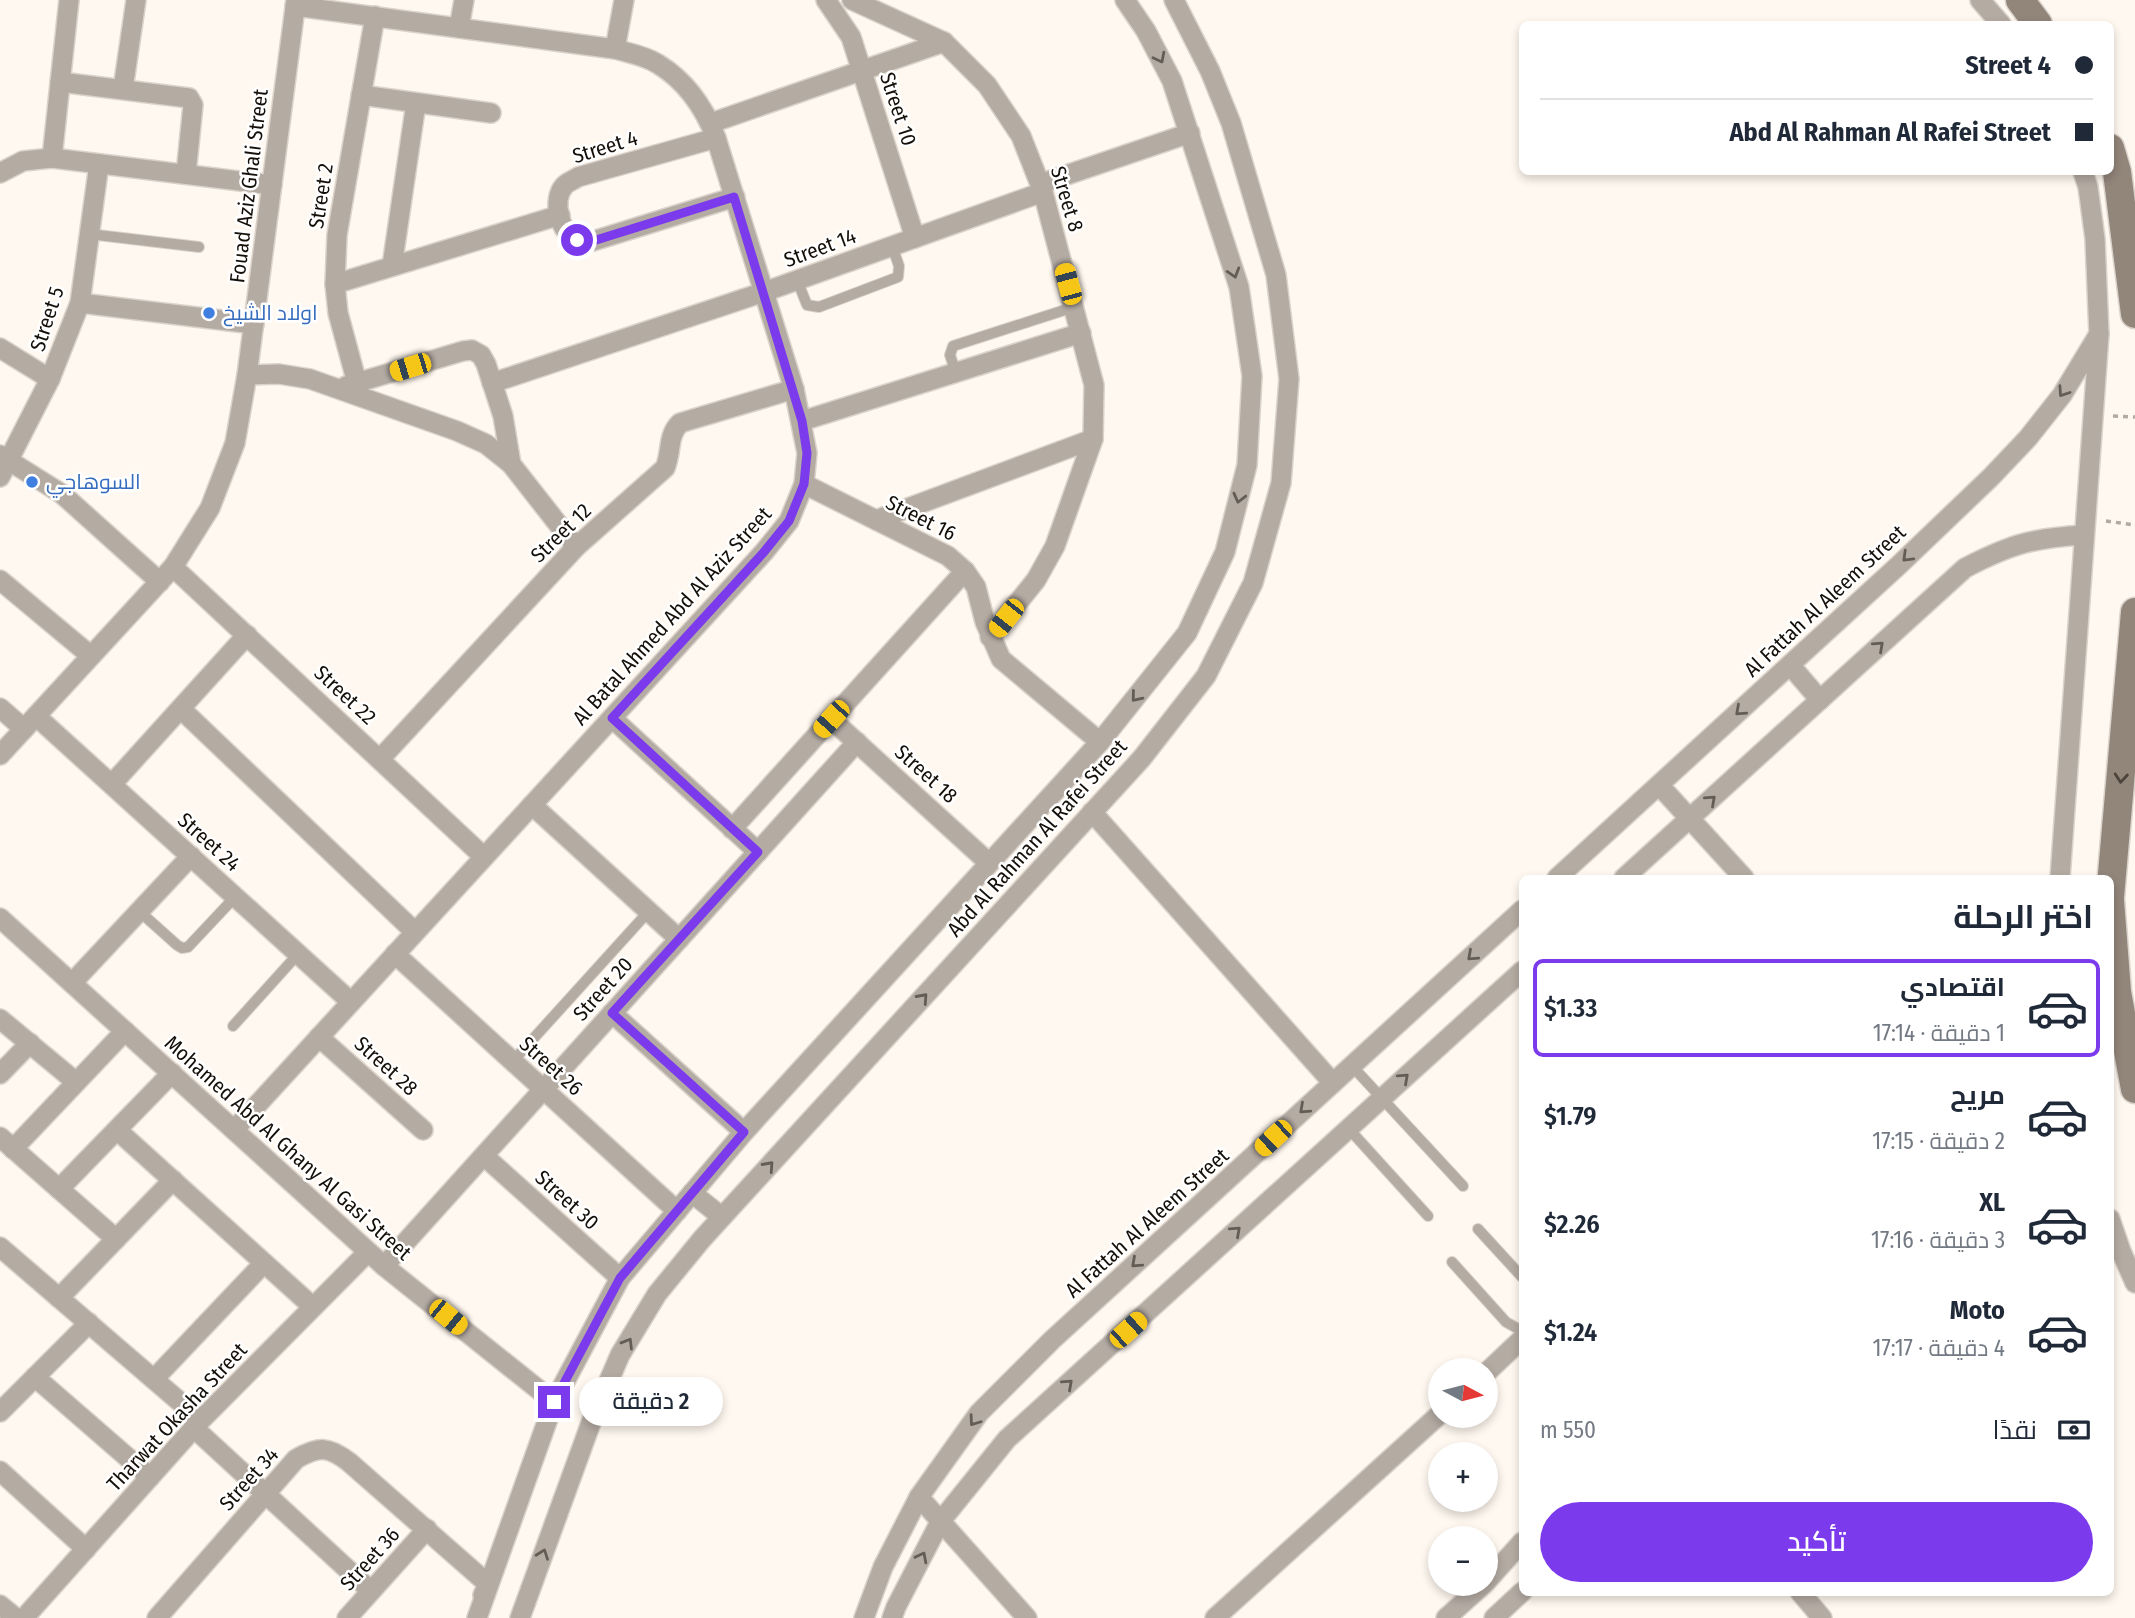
<!DOCTYPE html>
<html lang="ar">
<head>
<meta charset="utf-8">
<style>
	body { margin:0; font-family:"Fira Sans Condensed",Cairo,sans-serif; background:#f6f6f7; color:#1f2937; direction:rtl; height:100vh; display:flex; flex-direction:column; font-size:26px; white-space:nowrap }
	* { box-sizing:border-box; margin:0 }
	p { font-size:23px; color:#747a83 }
	.icon { flex:none; width:38px; height:38px; fill:none; stroke:currentColor; stroke-width:2; stroke-linecap:round; stroke-linejoin:round }
	.map { position:relative; flex:1; overflow:hidden; direction:ltr }
	.drawer { position:absolute; left:1519px; top:875px; width:595px; height:721px; display:flex; flex-direction:column; background:#fff; border-radius:10px; box-shadow:0 4px 10px #0003; direction:rtl }
	.drawer>* { flex:none }
	.guide { position:absolute; left:1519px; top:21px; width:595px; height:154px; border-radius:10px; box-shadow:0 4px 10px #0003; direction:rtl; display:grid; align-content:center; height:154px; padding:0 21px; background:#fff }
	.needle { width:46px; rotate:97deg }
	.buttons { position:absolute; left:1428px; top:1358px; display:grid; gap:14px }
	.buttons a { display:grid; place-items:center; width:70px; height:70px; border-radius:50%; background:#fff; box-shadow:0 4px 10px #0003; font-size:35px }
	.end { position:absolute; width:32px; height:32px; margin:-16px; border:9px solid #7c3aed; background:#fff; box-shadow:0 0 0 4px #fff }
	.from { border-radius:50% }
	.bubble { position:absolute; height:49px; border-radius:24px; background:#fff; box-shadow:0 4px 10px #0003; font-size:23px; font-weight:600; line-height:49px; text-align:center; direction:rtl }
	.car { position:absolute; width:21px; height:42px; margin:-21px -10px; border-radius:9px; box-shadow:0 0 5px 2px #0007; background:linear-gradient(#f5c518 24%,#345 0 40%,#f5c518 0 76%,#345 0 86%,#f5c518 0) }
	.guide b { display:flex; align-items:center; gap:24px; height:66px; font-size:26px }
	.guide b+b { border-top:2px solid #e0e1e3 }
	.guide i { width:18px; height:18px; background:#1f2937 }
	ul { padding:0; list-style:none }
	li { display:flex; align-items:center; gap:21px; height:98px; margin:0 14px 10px; padding:0 7px; border:4px solid transparent; border-radius:10px }
	li div { flex:1 }
	li b { display:block; font-size:26px }
	li em { font-style:normal; font-weight:600 }
	li.selected { border-color:#7c3aed }
	li>.icon { width:63px; height:63px; stroke-width:1.5 }
	h2 { padding:0 21px; font-size:32px; line-height:84px }
	.pay { display:flex; align-items:center; gap:18px; height:77px; padding:0 21px; font-size:26px }
	.pay p { margin-inline-start:auto }
	.primary-button { display:flex; gap:14px; margin-top:auto; padding:14px 21px }
	.primary-button a { flex:1; height:80px; border-radius:42px; background:#7c3aed; color:#fff; font-size:28px; font-weight:600; line-height:80px; text-align:center }
	.map>svg:first-child { display:block }
	.lines { fill:none; stroke-linecap:round; stroke-linejoin:round }
	.lane-casing { stroke:#dad3cb; stroke-width:12 }
	.street-casing { stroke:#dad3cb; stroke-width:22 }
	.secondary-casing { stroke:#dad3cb; stroke-width:31 }
	.path { stroke:#b1aaa3; stroke-width:3.5; stroke-dasharray:5 5; stroke-linecap:butt }
	.lane { stroke:#b4aba3; stroke-width:10 }
	.street { stroke:#b4aba3; stroke-width:19 }
	.secondary { stroke:#92857a; stroke-width:28 }
	.oneway { stroke:#645d56 }
	.oneway2 { stroke:#4d443c }
	.route { stroke:#7c3aed; stroke-width:9 }
	.shop-dot { fill:#3f7fe0; stroke:#fff; stroke-width:2.5 }
	.labels { text-anchor:middle; dominant-baseline:central; stroke-width:5; stroke-linejoin:round; paint-order:stroke }
	.street-label { font-size:21px; fill:#150f09; stroke:#fff }
	.shop-label { font-size:21px; fill:#366cbe; stroke:#fff; text-anchor:start }
</style>
</head>
<body>
<div class="map">
<svg width="2135" height="1618" viewBox="0 0 2135 1618">
	<rect width="100%" height="100%" fill="#fff8f0"/>
	<g class="lines">
		<g class="lane-casing">
			<g id="lane">
				<path d="M 89,234 L 199,247"/>
				<path d="M 797,280 L 807,305 L 819,307 L 898,277 L 899,266 L 892,246"/>
				<path d="M 956,373 L 950,355 L 953,346 L 1074,307"/>
				<path d="M 139,911 L 177,945 L 182,948 L 188,947 L 235,897"/>
				<path d="M 233,1026 L 298,954"/>
				<path d="M 513,1061 L 649,911"/>
				<path d="M 1352,1066 L 1463,1186"/>
				<path d="M 1349,1129 L 1428,1216"/>
				<path d="M 1478,1229 L 1522,1277"/>
				<path d="M 1452,1262 L 1506,1322 L 1522,1331"/>
			</g>
		</g>
		<g class="street-casing">
			<g id="street">
				<path d="M 826,0 L 851,37 L 915,238"/>
				<path d="M 852,0 L 944,42 L 987,85 L 1021,136 L 1043,192 L 1094,385 L 1093,439 L 1055,546 L 1036,580 L 990,637"/>
				<path d="M 1980,0 L 2001,24"/>
				<path d="M 459,28 L 464,0"/>
				<path d="M 615,49 L 624,0"/>
				<path d="M 60,82 L 189,98 L 193,105 L 186,174"/>
				<path d="M 123,89 L 136,0"/>
				<path d="M 361,95 L 491,113"/>
				<path d="M 711,123 L 944,42"/>
				<path d="M 716,138 L 578,177 C 574,180 567,182 564,186 C 552,200 559,232 576,239 C 581,241 588,240 593,241 L 735,197"/>
				<path d="M 52,158 L 69,0"/>
				<path d="M 0,173 L 23,161 L 52,158 L 272,185"/>
				<path d="M 1040,184 L 1190,133"/>
				<path d="M 392,266 L 416,103"/>
				<path d="M 335,284 L 560,215"/>
				<path d="M 80,303 L 254,324"/>
				<path d="M 0,348 L 50,379"/>
				<path d="M 247,375 L 279,374 L 310,379 L 457,431 L 486,444 L 511,464 L 576,547"/>
				<path d="M 357,383 L 338,313 L 335,284 L 337,235 L 375,16"/>
				<path d="M 492,383 L 764,292 L 1043,192"/>
				<path d="M 346,386 L 463,351 L 472,350 L 481,355 L 486,364 L 503,416 L 511,464"/>
				<path d="M 802,421 L 1081,333"/>
				<path d="M 0,455 L 62,494 L 160,582"/>
				<path d="M 0,477 L 50,379 L 80,303 L 99,164"/>
				<path d="M 804,484 L 948,556 L 965,571 L 976,587 L 985,622 L 1001,659 L 1100,742"/>
				<path d="M 876,520 L 1093,439"/>
				<path d="M 173,567 L 484,857"/>
				<path d="M 0,580 L 91,656"/>
				<path d="M 1790,665 L 1820,700"/>
				<path d="M 0,708 L 24,729"/>
				<path d="M 181,709 L 415,932"/>
				<path d="M 36,716 L 351,1002"/>
				<path d="M 612,718 L 758,852"/>
				<path d="M 831,719 L 989,863"/>
				<path d="M 0,755 L 173,567 L 210,508 L 235,443 L 247,375 L 296,0"/>
				<path d="M 380,759 L 576,547 L 665,468 C 672,452 667,436 680,423 L 794,389"/>
				<path d="M 112,784 L 247,635"/>
				<path d="M 1659,785 L 1744,878"/>
				<path d="M 532,805 L 679,939"/>
				<path d="M 1092,812 L 1333,1083"/>
				<path d="M 732,829 L 965,571"/>
				<path d="M 1557,878 L 1899,565 L 1991,477 L 2028,438 L 2062,395 L 2099,334"/>
				<path d="M 1624,878 L 1965,568 C 2011,544 2033,538 2084,535"/>
				<path d="M 2060,878 L 2099,334 L 2095,239 L 2088,187 L 2083,172"/>
				<path d="M 0,918 L 384,1266 L 554,1402"/>
				<path d="M 395,954 L 677,1211"/>
				<path d="M 72,983 L 191,856"/>
				<path d="M 612,1013 L 744,1132"/>
				<path d="M 0,1019 L 76,1082"/>
				<path d="M 319,1037 L 423,1130"/>
				<path d="M 0,1074 L 30,1043"/>
				<path d="M 117,1130 L 313,1307"/>
				<path d="M 234,1130 L 764,552 L 789,521 L 804,484 L 807,453 L 794,389 L 716,138 C 704,107 686,81 658,64 C 646,56 629,53 615,49 L 295,6"/>
				<path d="M 0,1137 L 116,1239"/>
				<path d="M 13,1149 L 125,1031"/>
				<path d="M 484,1156 L 620,1278"/>
				<path d="M 59,1189 L 172,1073"/>
				<path d="M 692,1193 L 722,1217"/>
				<path d="M 2110,1219 L 2121,1251 L 2135,1283"/>
				<path d="M 0,1247 L 201,1420"/>
				<path d="M 384,1266 L 857,742"/>
				<path d="M 59,1298 L 173,1180"/>
				<path d="M 1486,1373 L 1522,1339"/>
				<path d="M 35,1377 L 150,1477"/>
				<path d="M 154,1379 L 264,1263"/>
				<path d="M 0,1412 L 89,1323"/>
				<path d="M 194,1428 L 371,1591"/>
				<path d="M 0,1471 L 86,1549"/>
				<path d="M 919,1497 L 1027,1618"/>
				<path d="M 1486,1582 L 1522,1542"/>
				<path d="M 1800,1592 L 1822,1618"/>
				<path d="M 0,1605 L 16,1618"/>
				<path d="M 24,1618 L 201,1420 L 368,1252"/>
				<path d="M 157,1618 L 296,1459 C 319,1446 328,1446 349,1462 L 488,1584 L 483,1595"/>
				<path d="M 347,1618 L 427,1529"/>
				<path d="M 477,1618 L 554,1402 L 620,1278 L 744,1132 L 1100,742 L 1187,633 L 1225,552 L 1247,465 L 1252,376 L 1239,287 L 1172,81 L 1146,31 L 1125,0"/>
				<path d="M 520,1618 L 592,1420 L 620,1355 L 657,1294 L 702,1239 L 1142,758 L 1206,676 L 1253,583 L 1281,483 L 1289,379 L 1276,275 L 1231,123 L 1210,71 L 1174,0"/>
				<path d="M 864,1618 L 883,1567 L 919,1497 L 979,1413 L 1052,1340 L 1522,910"/>
				<path d="M 892,1618 L 896,1607 L 940,1522 L 1007,1439 L 1522,971"/>
				<path d="M 1215,1618 L 1440,1414"/>
				<path d="M 1446,1618 L 1484,1584"/>
				<path d="M 1494,1618 L 1522,1592"/>
			</g>
		</g>
		<g class="secondary-casing">
			<g id="secondary">
				<path d="M 2020,0 L 2038,24"/>
				<path d="M 2110,148 L 2117,172 L 2135,314"/>
				<path d="M 2110,897 L 2135,612"/>
				<path d="M 2110,900 L 2117,992 L 2135,1089"/>
			</g>
		</g>
		<g class="path">
			<path d="M 2113,416 L 2135,417"/>
			<path d="M 2106,521 L 2135,525"/>
		</g>
		<use href="#lane" class="lane"/>
		<use href="#street" class="street"/>
		<use href="#secondary" class="secondary"/>
	</g>
	<defs><path id="oneway-chevron" d="M-2-3.5L2.5 0L-2 3.5" fill="none" stroke-width="1.6" stroke-linecap="round" stroke-linejoin="round" transform="scale(1.75)"/></defs>
	<g class="oneway">
		<use href="#oneway-chevron" transform="translate(1160 58) rotate(63)"/>
		<use href="#oneway-chevron" transform="translate(1234 273) rotate(73)"/>
		<use href="#oneway-chevron" transform="translate(2063 392) rotate(124)"/>
		<use href="#oneway-chevron" transform="translate(1239 498) rotate(104)"/>
		<use href="#oneway-chevron" transform="translate(1907 557) rotate(136)"/>
		<use href="#oneway-chevron" transform="translate(1879 646) rotate(-42)"/>
		<use href="#oneway-chevron" transform="translate(1136 697) rotate(129)"/>
		<use href="#oneway-chevron" transform="translate(1740 711) rotate(138)"/>
		<use href="#oneway-chevron" transform="translate(1711 800) rotate(-42)"/>
		<use href="#oneway-chevron" transform="translate(1472 956) rotate(138)"/>
		<use href="#oneway-chevron" transform="translate(923 998) rotate(-48)"/>
		<use href="#oneway-chevron" transform="translate(1404 1078) rotate(-42)"/>
		<use href="#oneway-chevron" transform="translate(1304 1109) rotate(138)"/>
		<use href="#oneway-chevron" transform="translate(769 1166) rotate(-48)"/>
		<use href="#oneway-chevron" transform="translate(1236 1231) rotate(-42)"/>
		<use href="#oneway-chevron" transform="translate(1136 1263) rotate(138)"/>
		<use href="#oneway-chevron" transform="translate(628 1343) rotate(-59)"/>
		<use href="#oneway-chevron" transform="translate(1068 1384) rotate(-42)"/>
		<use href="#oneway-chevron" transform="translate(974 1421) rotate(126)"/>
		<use href="#oneway-chevron" transform="translate(543 1554) rotate(-70)"/>
		<use href="#oneway-chevron" transform="translate(922 1557) rotate(-63)"/>
	</g>
	<use class="oneway2" href="#oneway-chevron" transform="translate(2121 778) rotate(95)"/>
	<g class="lines">
		<path class="route" d="M 554,1402 L 620,1278 L 744,1132 L 612,1013 L 758,852 L 612,718 L 764,552 L 789,521 L 804,484 L 807,453 L 802,421 L 734,197 L 593,241 L 577,240"/>
	</g>
	<g class="shop-dot">
		<circle cx="209" cy="313" r="7"/>
		<circle cx="32" cy="482" r="7"/>
	</g>
	<g class="labels">
		<g class="street-label">
			<text transform="translate(898 109) rotate(72)">Street 10</text>
			<text transform="translate(605 147) rotate(-17)">Street 4</text>
			<text transform="translate(249 186) rotate(-83)">Fouad Aziz Ghali Street</text>
			<text transform="translate(321 196) rotate(-81)">Street 2</text>
			<text transform="translate(1067 199) rotate(73)">Street 8</text>
			<text transform="translate(820 248) rotate(-20)">Street 14</text>
			<text transform="translate(47 319) rotate(-72)">Street 5</text>
			<text transform="translate(921 518) rotate(27)">Street 16</text>
			<text transform="translate(561 533) rotate(-44)">Street 12</text>
			<text transform="translate(1825 601) rotate(-43)">Al Fattah Al Aleem Street</text>
			<text transform="translate(672 616) rotate(-48)">Al Batal Ahmed Abd Al Aziz Street</text>
			<text transform="translate(345 695) rotate(43)">Street 22</text>
			<text transform="translate(926 774) rotate(42)">Street 18</text>
			<text transform="translate(1037 838) rotate(-48)">Abd Al Rahman Al Rafei Street</text>
			<text transform="translate(209 842) rotate(42)">Street 24</text>
			<text transform="translate(603 989) rotate(-48)">Street 20</text>
			<text transform="translate(386 1066) rotate(42)">Street 28</text>
			<text transform="translate(551 1066) rotate(42)">Street 26</text>
			<text transform="translate(288 1148) rotate(42)">Mohamed Abd Al Ghany Al Gasi Street</text>
			<text transform="translate(567 1200) rotate(42)">Street 30</text>
			<text transform="translate(1147 1223) rotate(-42)">Al Fattah Al Aleem Street</text>
			<text transform="translate(177 1417) rotate(-47)">Tharwat Okasha Street</text>
			<text transform="translate(249 1479) rotate(-48)">Street 34</text>
			<text transform="translate(370 1559) rotate(-48)">Street 36</text>
		</g>
		<g class="shop-label">
			<text x="223" y="313">اولاد الشيخ</text>
			<text x="46" y="482">السوهاجي</text>
		</g>
	</g>
</svg>
<div class="buttons">
<a><svg class="needle" viewBox="-14 -14 28 28"><path d="M0-13l5 13h-10z" fill="#e53935"/><path d="M0 13l5-13h-10z" fill="#747a83"/></svg></a>
<a>+</a>
<a>−</a>
</div>
<i class="end from" style="left:577px;top:240px"></i>
<i class="end" style="left:554px;top:1402px"></i>
<div class="bubble" style="left:579px;top:1377px;width:144px">2 دقيقة</div>
<i class="car" style="left:1068px;top:284px;rotate:345deg"></i>
<i class="car" style="left:410px;top:367px;rotate:253deg"></i>
<i class="car" style="left:1006px;top:618px;rotate:218deg"></i>
<i class="car" style="left:831px;top:719px;rotate:222deg"></i>
<i class="car" style="left:1273px;top:1138px;rotate:227deg"></i>
<i class="car" style="left:448px;top:1317px;rotate:129deg"></i>
<i class="car" style="left:1128px;top:1330px;rotate:48deg"></i>
<div class="guide">
<b><i class="from"></i>Street 4</b>
<b><i></i>Abd Al Rahman Al Rafei Street</b>
</div>
<section class="drawer">
<h2>اختر الرحلة</h2>
<ul>
<li class="selected"><svg class="icon" aria-label="car" viewBox="0 0 24 24"><path d="M5 17H2v-5l4-1 3-4h7l3 4 3 1v5h-3M9 17h6M6 11h13"/><circle cx="7" cy="17" r="2"/><circle cx="17" cy="17" r="2"/></svg><div><b>اقتصادي</b><p>1 دقيقة · 17:14</p></div><em>$1.33</em></li>
<li><svg class="icon" aria-label="car" viewBox="0 0 24 24"><path d="M5 17H2v-5l4-1 3-4h7l3 4 3 1v5h-3M9 17h6M6 11h13"/><circle cx="7" cy="17" r="2"/><circle cx="17" cy="17" r="2"/></svg><div><b>مريح</b><p>2 دقيقة · 17:15</p></div><em>$1.79</em></li>
<li><svg class="icon" aria-label="car" viewBox="0 0 24 24"><path d="M5 17H2v-5l4-1 3-4h7l3 4 3 1v5h-3M9 17h6M6 11h13"/><circle cx="7" cy="17" r="2"/><circle cx="17" cy="17" r="2"/></svg><div><b>XL</b><p>3 دقيقة · 17:16</p></div><em>$2.26</em></li>
<li><svg class="icon" aria-label="car" viewBox="0 0 24 24"><path d="M5 17H2v-5l4-1 3-4h7l3 4 3 1v5h-3M9 17h6M6 11h13"/><circle cx="7" cy="17" r="2"/><circle cx="17" cy="17" r="2"/></svg><div><b>Moto</b><p>4 دقيقة · 17:17</p></div><em>$1.24</em></li>
</ul>
<div class="pay"><svg class="icon" aria-label="cash" viewBox="0 0 24 24"><path d="M3 7h18v10H3z"/><circle cx="12" cy="12" r="2"/></svg>نقدًا<p>550 m</p></div>
<div class="primary-button"><a>تأكيد</a></div>
</section>
</div>
</body>
</html>
